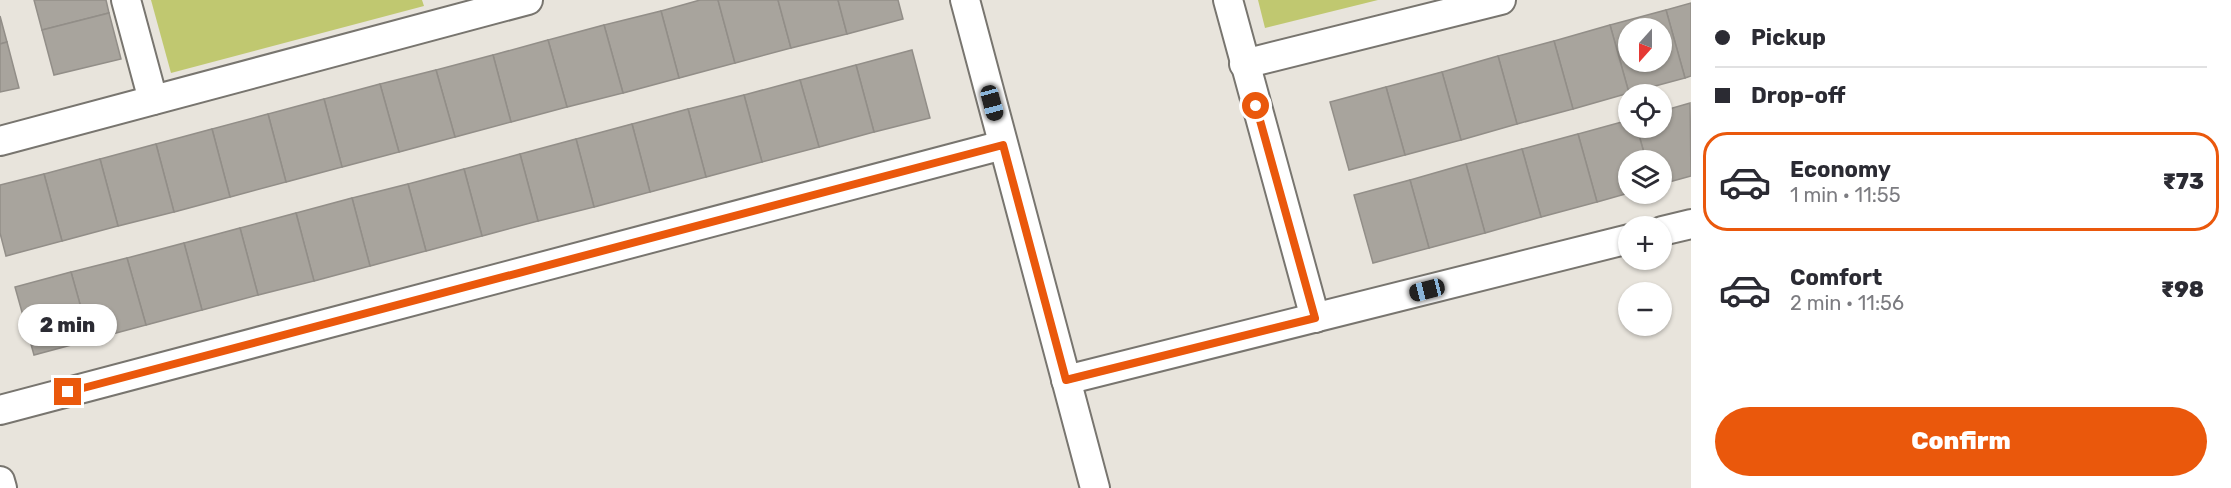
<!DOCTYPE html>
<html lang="en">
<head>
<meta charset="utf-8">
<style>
	body { margin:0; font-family:Rubik,sans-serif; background:#f7f7f7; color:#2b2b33; height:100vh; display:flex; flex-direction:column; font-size:22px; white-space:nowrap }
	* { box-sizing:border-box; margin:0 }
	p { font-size:20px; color:#7c7c81 }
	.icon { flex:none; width:33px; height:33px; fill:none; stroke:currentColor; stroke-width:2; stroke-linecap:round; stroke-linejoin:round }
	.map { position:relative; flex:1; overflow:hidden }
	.sheet { display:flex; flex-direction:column; background:#fff; width:540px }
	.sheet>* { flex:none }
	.banner { display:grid; align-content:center; height:132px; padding:0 24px; background:#fff }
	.needle { width:39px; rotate:201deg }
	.fabs { position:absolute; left:1618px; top:18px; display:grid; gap:12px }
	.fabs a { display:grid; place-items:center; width:54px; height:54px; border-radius:50%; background:#fff; box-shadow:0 2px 4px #0004; font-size:30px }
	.end { position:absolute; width:27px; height:27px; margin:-14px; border:8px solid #ea580c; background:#fff; box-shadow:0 0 0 3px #fff }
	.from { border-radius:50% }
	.bubble { position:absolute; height:42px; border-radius:21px; background:#fff; box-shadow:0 2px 4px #0004; font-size:20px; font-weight:800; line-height:42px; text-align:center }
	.car { position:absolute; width:18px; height:36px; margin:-18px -9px; border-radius:8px; box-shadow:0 0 4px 2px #0007; background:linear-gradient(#222 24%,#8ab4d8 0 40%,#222 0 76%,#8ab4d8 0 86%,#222 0) }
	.banner b { display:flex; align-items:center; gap:21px; height:57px; font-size:22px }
	.banner b+b { border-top:2px solid #e1e1e2 }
	.banner i { width:15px; height:15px; background:#2b2b33 }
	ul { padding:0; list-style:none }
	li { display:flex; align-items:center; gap:18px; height:99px; margin:0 12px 9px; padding:0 12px; border:3px solid transparent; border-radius:24px }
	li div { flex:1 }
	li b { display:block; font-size:22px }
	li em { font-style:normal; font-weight:800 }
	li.on { border-color:#ea580c }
	li>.icon { width:54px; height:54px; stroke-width:1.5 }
	.primary-button { display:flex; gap:12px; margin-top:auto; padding:12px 24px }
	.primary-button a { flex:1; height:69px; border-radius:36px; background:#ea580c; color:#fff; font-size:24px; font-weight:800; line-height:69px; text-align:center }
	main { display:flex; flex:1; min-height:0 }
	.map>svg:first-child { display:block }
	.green { fill:#c0c870 }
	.building { fill:#a8a49d; stroke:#928e88; stroke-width:1.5; fill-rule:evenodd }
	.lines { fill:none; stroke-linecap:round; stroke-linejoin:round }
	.street-casing { stroke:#78756f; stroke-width:32 }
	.street { stroke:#fff; stroke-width:28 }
	.route { stroke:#ea580c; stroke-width:8 }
</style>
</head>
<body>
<main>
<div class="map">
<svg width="1691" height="488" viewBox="0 0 1691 488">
	<rect width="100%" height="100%" fill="#e8e4dc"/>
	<g class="green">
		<path d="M 151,0 L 422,0 L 424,6 L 171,73 Z"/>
		<path d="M 1258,0 L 1378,0 L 1265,28 Z"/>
	</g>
	<g class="building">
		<path d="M 34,0 L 106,0 L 109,13 L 42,30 Z"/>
		<path d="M 700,0 L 718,0 L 735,63 L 679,78 L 661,11 Z"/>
		<path d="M 718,0 L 778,0 L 791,48 L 735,63 Z"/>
		<path d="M 778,0 L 838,0 L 847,34 L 791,48 Z"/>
		<path d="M 838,0 L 898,0 L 903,19 L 847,34 Z"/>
		<path d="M 1691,3 L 1691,76 L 1685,78 L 1666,10 Z"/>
		<path d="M 1666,10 L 1685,78 L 1629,93 L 1610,25 ZM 1629,28 L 1662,28 L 1662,62 L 1629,62 Z"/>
		<path d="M 661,11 L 679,78 L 623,93 L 604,25 Z"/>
		<path d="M 109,13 L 121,59 L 54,75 L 42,30 Z"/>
		<path d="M 0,16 L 7,42 L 0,44 Z"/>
		<path d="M 604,25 L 623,93 L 567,107 L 548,40 Z"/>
		<path d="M 1610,25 L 1629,93 L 1573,109 L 1554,41 Z"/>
		<path d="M 548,40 L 567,107 L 511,122 L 493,55 Z"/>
		<path d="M 1554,41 L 1573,109 L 1517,124 L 1498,56 Z"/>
		<path d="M 7,42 L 19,88 L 0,92 L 0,44 Z"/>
		<path d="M 912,50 L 930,118 L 874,132 L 856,65 Z"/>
		<path d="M 493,55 L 511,122 L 455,137 L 436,70 Z"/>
		<path d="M 1498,56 L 1517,124 L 1461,140 L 1442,72 Z"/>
		<path d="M 856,65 L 874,132 L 819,147 L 800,80 Z"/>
		<path d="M 436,70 L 455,137 L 399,152 L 380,84 Z"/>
		<path d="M 1442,72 L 1461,140 L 1405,155 L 1386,87 Z"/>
		<path d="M 800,80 L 819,147 L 762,162 L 744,95 Z"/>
		<path d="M 380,84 L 399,152 L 342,167 L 324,99 Z"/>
		<path d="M 1386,87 L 1405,155 L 1349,170 L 1330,102 Z"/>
		<path d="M 744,95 L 762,162 L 706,177 L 688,109 Z"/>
		<path d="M 324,99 L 342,167 L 286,182 L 268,114 Z"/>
		<path d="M 1690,103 L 1691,176 L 1662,184 L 1662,160 L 1646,160 L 1637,128 L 1662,128 L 1662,111 Z"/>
		<path d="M 688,109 L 706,177 L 650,192 L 632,124 Z"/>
		<path d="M 268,114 L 286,182 L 230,197 L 212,129 Z"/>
		<path d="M 1629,120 L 1629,128 L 1637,128 L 1646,160 L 1629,160 L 1629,193 L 1597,202 L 1578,134 Z"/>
		<path d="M 632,124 L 650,192 L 594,207 L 576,139 Z"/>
		<path d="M 212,129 L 230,197 L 174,212 L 156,144 Z"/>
		<path d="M 1578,134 L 1597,202 L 1541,217 L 1522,149 Z"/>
		<path d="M 576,139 L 594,207 L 538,221 L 520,154 Z"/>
		<path d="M 156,144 L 174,212 L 118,226 L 100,159 Z"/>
		<path d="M 1522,149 L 1541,217 L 1485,233 L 1466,164 Z"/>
		<path d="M 520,154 L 538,221 L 482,236 L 464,169 Z"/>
		<path d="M 100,159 L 118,226 L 62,241 L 44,174 Z"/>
		<path d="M 1466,164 L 1485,233 L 1429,248 L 1410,180 Z"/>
		<path d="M 464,169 L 482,236 L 426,251 L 408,184 Z"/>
		<path d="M 44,174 L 62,241 L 6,256 L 0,233 L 0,185 Z"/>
		<path d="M 1410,180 L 1429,248 L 1373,263 L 1354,195 Z"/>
		<path d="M 408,184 L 426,251 L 370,266 L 352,198 Z"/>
		<path d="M 352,198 L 370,266 L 314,281 L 296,213 Z"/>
		<path d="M 296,213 L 314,281 L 258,295 L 240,228 Z"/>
		<path d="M 240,228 L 258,295 L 202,310 L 184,243 Z"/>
		<path d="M 184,243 L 202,310 L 146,325 L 127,258 Z"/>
		<path d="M 127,258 L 146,325 L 90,340 L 71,272 Z"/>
		<path d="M 71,272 L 90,340 L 34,355 L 15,287 Z"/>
	</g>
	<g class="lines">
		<g class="street-casing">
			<g id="street">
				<path d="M 126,0 L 153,100"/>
				<path d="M 965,0 L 1095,488"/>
				<path d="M 1228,0 L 1315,318"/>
				<path d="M 1244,64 L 1501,0"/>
				<path d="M 0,141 L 528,0"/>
				<path d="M 1662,231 L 1691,224"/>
				<path d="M 1066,380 L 1629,239"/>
				<path d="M 0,410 L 1003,145"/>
				<path d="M 0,481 L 2,488"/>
			</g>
		</g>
		<use href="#street" class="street"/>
	</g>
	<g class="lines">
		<path class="route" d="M 68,392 L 1003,145 L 1066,380 L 1315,318 L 1256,106"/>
	</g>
</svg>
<div class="fabs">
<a><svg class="needle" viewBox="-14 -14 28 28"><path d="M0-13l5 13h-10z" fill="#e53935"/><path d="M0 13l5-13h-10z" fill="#7c7c81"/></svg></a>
<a><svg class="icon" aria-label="locate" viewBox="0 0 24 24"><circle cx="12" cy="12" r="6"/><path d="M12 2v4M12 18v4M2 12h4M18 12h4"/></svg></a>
<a><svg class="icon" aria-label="layers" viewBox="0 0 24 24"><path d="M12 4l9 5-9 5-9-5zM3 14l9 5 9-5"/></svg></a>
<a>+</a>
<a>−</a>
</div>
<i class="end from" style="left:1256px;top:106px"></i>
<i class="end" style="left:68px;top:392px"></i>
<div class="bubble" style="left:18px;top:304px;width:99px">2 min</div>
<i class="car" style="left:992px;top:103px;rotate:165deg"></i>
<i class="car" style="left:1427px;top:290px;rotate:256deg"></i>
</div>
<section class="sheet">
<div class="banner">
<b><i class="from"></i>Pickup</b>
<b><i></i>Drop-off</b>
</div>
<ul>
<li class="on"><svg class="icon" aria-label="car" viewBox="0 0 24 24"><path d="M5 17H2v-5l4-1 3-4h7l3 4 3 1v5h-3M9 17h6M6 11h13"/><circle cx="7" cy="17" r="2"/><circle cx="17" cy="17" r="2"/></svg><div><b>Economy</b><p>1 min · 11:55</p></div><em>₹73</em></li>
<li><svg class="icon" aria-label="car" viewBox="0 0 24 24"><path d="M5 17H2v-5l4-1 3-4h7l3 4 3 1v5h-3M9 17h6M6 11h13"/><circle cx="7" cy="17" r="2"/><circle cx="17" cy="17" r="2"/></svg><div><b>Comfort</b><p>2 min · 11:56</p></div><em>₹98</em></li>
</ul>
<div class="primary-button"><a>Confirm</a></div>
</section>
</main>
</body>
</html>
